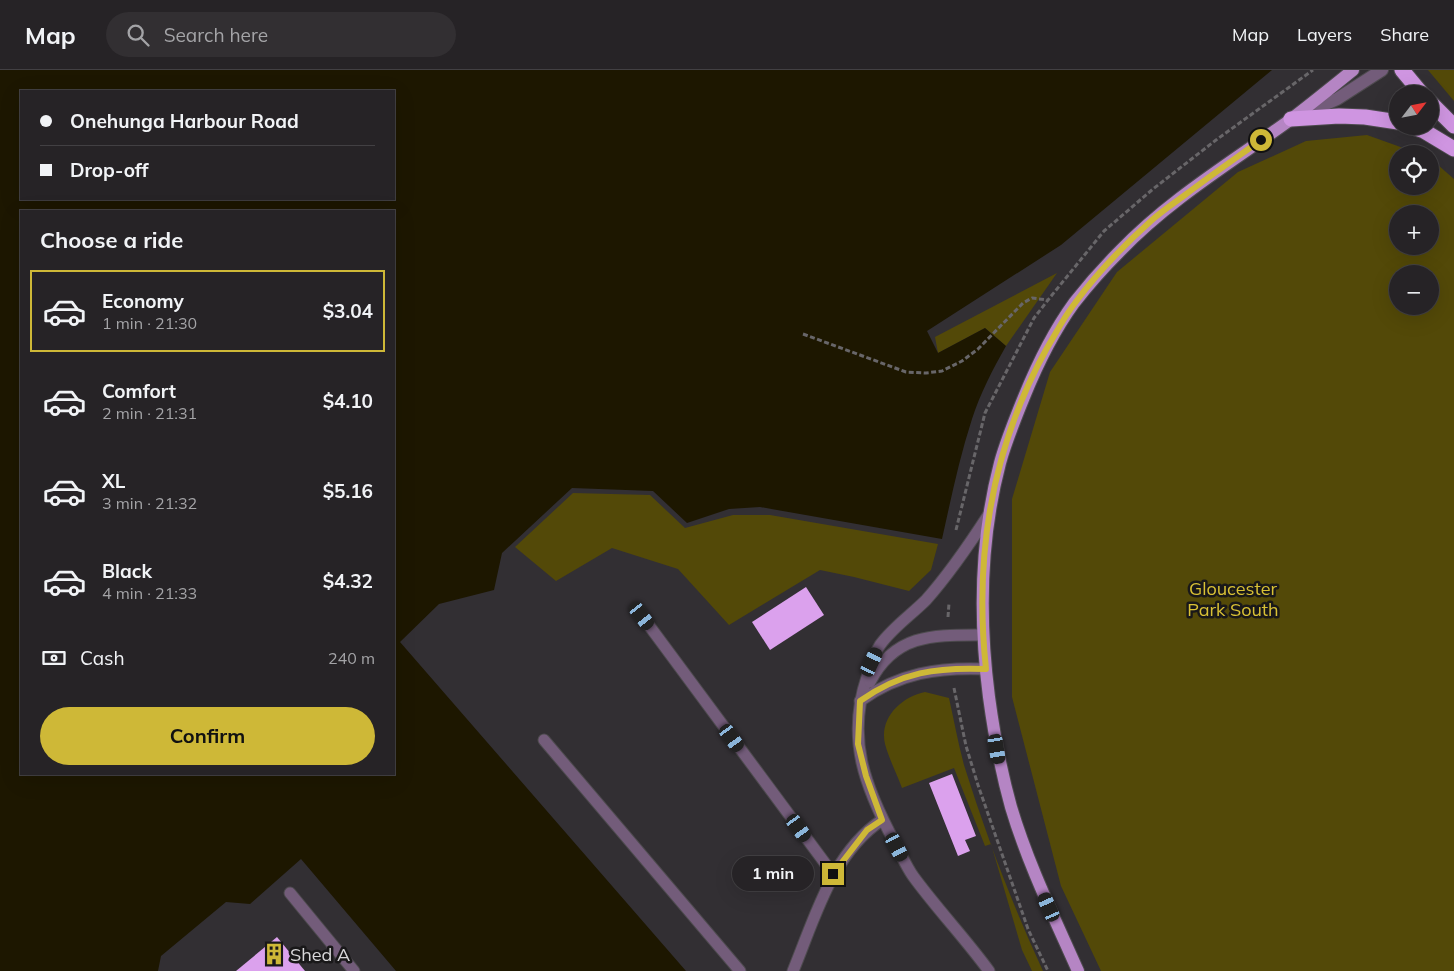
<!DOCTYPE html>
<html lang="en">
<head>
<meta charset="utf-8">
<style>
	body { margin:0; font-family:Mulish,sans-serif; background:#322f32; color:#f1f3f6; height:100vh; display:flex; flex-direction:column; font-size:19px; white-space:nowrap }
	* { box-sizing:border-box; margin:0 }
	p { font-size:16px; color:#a4a4a7 }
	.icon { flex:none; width:28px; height:28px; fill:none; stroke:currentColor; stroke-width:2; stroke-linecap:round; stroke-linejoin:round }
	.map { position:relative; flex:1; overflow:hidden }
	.sheet { position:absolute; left:20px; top:140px; width:375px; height:565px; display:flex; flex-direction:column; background:#262326; border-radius:0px; box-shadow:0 5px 20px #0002,0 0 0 1px #424043 }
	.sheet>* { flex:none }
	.top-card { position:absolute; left:20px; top:20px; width:375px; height:110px; border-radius:0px; box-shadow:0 5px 20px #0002,0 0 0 1px #424043; display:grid; align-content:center; height:110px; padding:0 20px; background:#262326 }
	.needle { width:32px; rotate:58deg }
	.fabs { position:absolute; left:1389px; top:15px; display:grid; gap:10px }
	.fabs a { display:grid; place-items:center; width:50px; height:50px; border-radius:50%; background:#262326; box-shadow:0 5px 20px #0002,0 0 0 1px #424043; font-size:25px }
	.end { position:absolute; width:22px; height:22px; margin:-11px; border:6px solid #ceb837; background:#111; box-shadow:0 0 0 2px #111 }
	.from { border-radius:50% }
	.bubble { position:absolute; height:35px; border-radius:18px; background:#262326; box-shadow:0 5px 20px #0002,0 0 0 1px #424043; font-size:16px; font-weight:700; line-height:35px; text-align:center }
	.car { position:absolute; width:15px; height:30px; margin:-15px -8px; border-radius:6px; box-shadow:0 0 4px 1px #0007; background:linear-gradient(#222 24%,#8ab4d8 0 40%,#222 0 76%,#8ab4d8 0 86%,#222 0) }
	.top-card b { display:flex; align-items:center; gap:18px; height:48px; font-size:19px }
	.top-card b+b { border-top:1px solid #424043 }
	.top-card i { width:12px; height:12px; background:#f1f3f6 }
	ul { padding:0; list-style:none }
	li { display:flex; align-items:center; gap:15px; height:82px; margin:0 10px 8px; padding:0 10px; border:2px solid transparent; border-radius:0px }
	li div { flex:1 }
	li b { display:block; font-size:19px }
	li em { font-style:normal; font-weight:700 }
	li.selected { border-color:#ceb837 }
	li>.icon { width:45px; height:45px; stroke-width:1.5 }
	h2 { padding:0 20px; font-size:22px; line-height:60px }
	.pay { display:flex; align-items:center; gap:12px; height:55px; padding:0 20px; font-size:19px }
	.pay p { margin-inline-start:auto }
	.cta { display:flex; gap:10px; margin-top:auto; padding:10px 20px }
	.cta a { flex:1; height:58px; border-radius:30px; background:#ceb837; color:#111; font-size:20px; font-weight:700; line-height:58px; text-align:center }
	header { display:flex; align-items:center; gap:30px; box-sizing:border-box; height:70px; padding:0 25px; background:#262326; border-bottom:1px solid #424043 }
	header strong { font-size:24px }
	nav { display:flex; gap:28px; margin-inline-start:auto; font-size:18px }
	.search { width:350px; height:45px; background:#322f32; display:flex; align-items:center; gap:12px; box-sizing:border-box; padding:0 18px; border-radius:28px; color:#a4a4a7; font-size:19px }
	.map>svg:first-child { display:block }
	.green { fill:#534908; fill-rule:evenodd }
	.water { fill:#1d1700; fill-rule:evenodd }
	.building { fill:#dba1ed }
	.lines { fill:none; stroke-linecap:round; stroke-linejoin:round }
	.service-casing { stroke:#4d4a4e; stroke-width:13 }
	.minor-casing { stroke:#4d4a4e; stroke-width:14 }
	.primary-casing { stroke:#4d4a4e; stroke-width:14 }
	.motorway-casing { stroke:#4d4a4e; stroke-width:17 }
	.path { stroke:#686669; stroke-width:3; stroke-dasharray:5 2.5; stroke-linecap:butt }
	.service { stroke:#735c7a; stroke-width:11 }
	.minor { stroke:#735c7a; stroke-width:12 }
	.primary { stroke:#b585c4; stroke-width:12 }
	.motorway { stroke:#cf95e1; stroke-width:15 }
	.route { stroke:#ceb837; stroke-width:6 }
	.labels { text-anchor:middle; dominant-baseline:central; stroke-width:5; stroke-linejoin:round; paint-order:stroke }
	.park-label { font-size:18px; fill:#d9c135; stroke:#191819 }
	.poi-label { font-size:18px; fill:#d8d7d9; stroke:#191819; text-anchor:start }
</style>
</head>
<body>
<header>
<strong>Map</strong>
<div class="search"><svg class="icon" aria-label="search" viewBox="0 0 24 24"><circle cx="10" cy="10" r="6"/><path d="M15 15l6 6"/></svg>Search here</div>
<nav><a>Map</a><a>Layers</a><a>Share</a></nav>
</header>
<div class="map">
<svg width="1454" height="901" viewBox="0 0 1454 901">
	<rect width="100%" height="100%" fill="#322f33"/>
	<g class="green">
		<path d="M 1428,0 L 1454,0 L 1454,31 Z"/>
		<path d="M 1367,65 L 1420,84 L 1398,84 L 1398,116 L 1430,116 L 1430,88 L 1454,109 L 1454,901 L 1101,901 L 1061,816 L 1012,627 L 1012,429 L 1050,302 L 1117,202 L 1238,102 L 1306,71 ZM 1398,144 L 1430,144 L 1430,176 L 1398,176 ZM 1398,204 L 1430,204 L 1430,236 L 1398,236 Z"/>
		<path d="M 1057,203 L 1006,276 L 985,258 L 938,283 L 935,267 Z"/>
		<path d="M 573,423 L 650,425 L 685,458 L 733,445 L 770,445 L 938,474 L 931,500 L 909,521 L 854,507 L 820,500 L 729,555 L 678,499 L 612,478 L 556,511 L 515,477 Z"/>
		<path d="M 925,622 L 949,628 C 954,650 958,673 964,695 C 986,765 1012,834 1043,901 L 1032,901 L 1022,880 L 991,774 L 985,776 L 954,698 L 902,718 C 897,704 889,689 885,674 C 879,648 901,627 925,622 Z"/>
	</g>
	<path class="water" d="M 0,0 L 1272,0 L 1061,175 L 927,261 L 938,283 L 985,258 L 1006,276 C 993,299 980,324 972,349 C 959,389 951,429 942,469 L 760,437 L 729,439 L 687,453 L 653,421 L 572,418 L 502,483 L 494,520 L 439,534 L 400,572 L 686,901 L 396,901 L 301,789 L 250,834 L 226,832 L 161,886 L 158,901 L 0,901 ZM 21,21 L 394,21 L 394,129 L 21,129 ZM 21,141 L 394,141 L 394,704 L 21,704 Z"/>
	<g class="building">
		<path d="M 806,517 L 824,545 L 770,580 L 752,552 Z"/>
		<path d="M 952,704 L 976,766 L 965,770 L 970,781 L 958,786 L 929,713 Z"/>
		<path d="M 277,867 L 305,901 L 236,901 Z"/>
	</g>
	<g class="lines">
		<g class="service-casing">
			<g id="service">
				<path d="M 989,444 C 969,475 950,503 926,530 C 911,545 892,558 880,575 C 874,584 871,596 867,607 C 846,669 865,717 895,773 C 901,784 906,796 913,806 C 937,839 965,868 989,901"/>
				<path d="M 642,546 L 833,804"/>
				<path d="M 870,612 C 895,563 935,565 982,565"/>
				<path d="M 860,631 C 899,603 938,597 986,599"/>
				<path d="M 544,670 L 740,901"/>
				<path d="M 290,823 L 354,901"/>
				<path d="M 793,901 C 815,848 832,783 882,750"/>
			</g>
		</g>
		<g class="minor-casing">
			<path id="minor" d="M 1299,46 L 1337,29 L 1382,0"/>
		</g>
		<g class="primary-casing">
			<path id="primary" d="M 1078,901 C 1054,847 1028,794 1011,737 C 1001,701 994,664 989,627 C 979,550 980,469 1000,393 C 1006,371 1015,349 1024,327 C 1037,295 1053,262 1074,233 C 1088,215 1104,197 1120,181 C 1170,129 1232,92 1290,50 C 1311,34 1332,17 1353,0"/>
		</g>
		<g class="motorway-casing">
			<g id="motorway">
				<path d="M 1402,0 L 1422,24"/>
				<path d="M 1430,32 L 1454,56"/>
				<path d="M 1291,49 L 1339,46 L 1365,47 L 1398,52"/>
				<path d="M 1410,56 L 1424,61 L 1454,79"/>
			</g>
		</g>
		<g class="path">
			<path d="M 803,264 L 906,302 L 926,303 L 942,301 L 962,291 L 978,279 L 1023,233 L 1032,228 L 1047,230"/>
			<path d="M 956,460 L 985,343 L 1034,248 L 1048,230 L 1104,161 L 1153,119 L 1216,70 L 1313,0"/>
			<path d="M 948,547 L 949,533"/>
			<path d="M 954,618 L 966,676 L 978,715 L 1028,859 L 1048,901"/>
		</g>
		<use href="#service" class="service"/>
		<use href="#minor" class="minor"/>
		<use href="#primary" class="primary"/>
		<use href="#motorway" class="motorway"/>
	</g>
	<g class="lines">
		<path class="route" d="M 833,804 L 867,760 L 882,750 L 866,706 L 858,674 L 860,631 C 901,602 937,597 986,599 C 974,487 992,377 1047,278 C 1056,263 1064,247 1075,233 C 1097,203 1124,175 1152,150 C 1162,141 1174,133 1185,125 C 1210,106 1236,88 1261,70"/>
	</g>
	<defs>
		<g id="building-bare" transform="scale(1.725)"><path d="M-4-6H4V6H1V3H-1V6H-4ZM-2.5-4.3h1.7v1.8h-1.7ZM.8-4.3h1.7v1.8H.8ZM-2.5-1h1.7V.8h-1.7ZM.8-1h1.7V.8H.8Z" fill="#ceb837" stroke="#191819" stroke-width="2.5" paint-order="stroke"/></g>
	</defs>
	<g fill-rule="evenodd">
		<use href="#building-bare" x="274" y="884"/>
	</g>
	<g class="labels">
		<g class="park-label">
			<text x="1233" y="518">Gloucester<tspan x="1233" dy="21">Park South</tspan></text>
		</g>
		<g class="poi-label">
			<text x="290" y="884">Shed A</text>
		</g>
	</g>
</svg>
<div class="fabs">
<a><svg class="needle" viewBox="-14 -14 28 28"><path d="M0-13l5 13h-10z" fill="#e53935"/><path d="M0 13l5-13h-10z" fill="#a4a4a7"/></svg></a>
<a><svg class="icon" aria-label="locate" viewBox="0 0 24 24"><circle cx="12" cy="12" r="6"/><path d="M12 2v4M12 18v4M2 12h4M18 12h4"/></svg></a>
<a>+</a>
<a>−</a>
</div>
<i class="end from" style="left:1261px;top:70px"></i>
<i class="end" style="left:833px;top:804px"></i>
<div class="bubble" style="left:732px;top:786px;width:82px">1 min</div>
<i class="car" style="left:642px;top:546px;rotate:143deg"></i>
<i class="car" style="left:872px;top:592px;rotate:25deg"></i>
<i class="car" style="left:732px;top:668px;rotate:144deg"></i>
<i class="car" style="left:997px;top:679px;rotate:171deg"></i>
<i class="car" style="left:799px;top:758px;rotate:144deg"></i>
<i class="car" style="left:897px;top:777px;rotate:152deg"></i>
<i class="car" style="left:1049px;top:837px;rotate:336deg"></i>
<div class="top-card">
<b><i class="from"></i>Onehunga Harbour Road</b>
<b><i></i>Drop-off</b>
</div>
<section class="sheet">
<h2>Choose a ride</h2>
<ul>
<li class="selected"><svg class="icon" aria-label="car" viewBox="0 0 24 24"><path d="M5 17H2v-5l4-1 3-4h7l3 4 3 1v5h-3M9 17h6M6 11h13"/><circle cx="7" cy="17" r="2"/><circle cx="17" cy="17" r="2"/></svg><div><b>Economy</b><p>1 min · 21:30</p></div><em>$3.04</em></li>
<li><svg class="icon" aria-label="car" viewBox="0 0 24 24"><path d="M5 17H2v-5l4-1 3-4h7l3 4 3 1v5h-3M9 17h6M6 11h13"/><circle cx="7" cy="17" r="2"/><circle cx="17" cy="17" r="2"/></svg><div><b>Comfort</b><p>2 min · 21:31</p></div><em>$4.10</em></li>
<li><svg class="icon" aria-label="car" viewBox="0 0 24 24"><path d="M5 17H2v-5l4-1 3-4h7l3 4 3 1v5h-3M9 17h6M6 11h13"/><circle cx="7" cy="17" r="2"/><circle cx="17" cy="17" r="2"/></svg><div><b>XL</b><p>3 min · 21:32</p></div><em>$5.16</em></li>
<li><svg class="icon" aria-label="car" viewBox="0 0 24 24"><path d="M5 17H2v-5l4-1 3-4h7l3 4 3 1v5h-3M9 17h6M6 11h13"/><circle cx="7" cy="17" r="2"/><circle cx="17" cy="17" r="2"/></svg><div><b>Black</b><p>4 min · 21:33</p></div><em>$4.32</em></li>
</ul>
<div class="pay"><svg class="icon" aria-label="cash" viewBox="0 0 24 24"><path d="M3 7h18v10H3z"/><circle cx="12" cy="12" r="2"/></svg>Cash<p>240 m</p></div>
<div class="cta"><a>Confirm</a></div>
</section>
</div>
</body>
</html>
